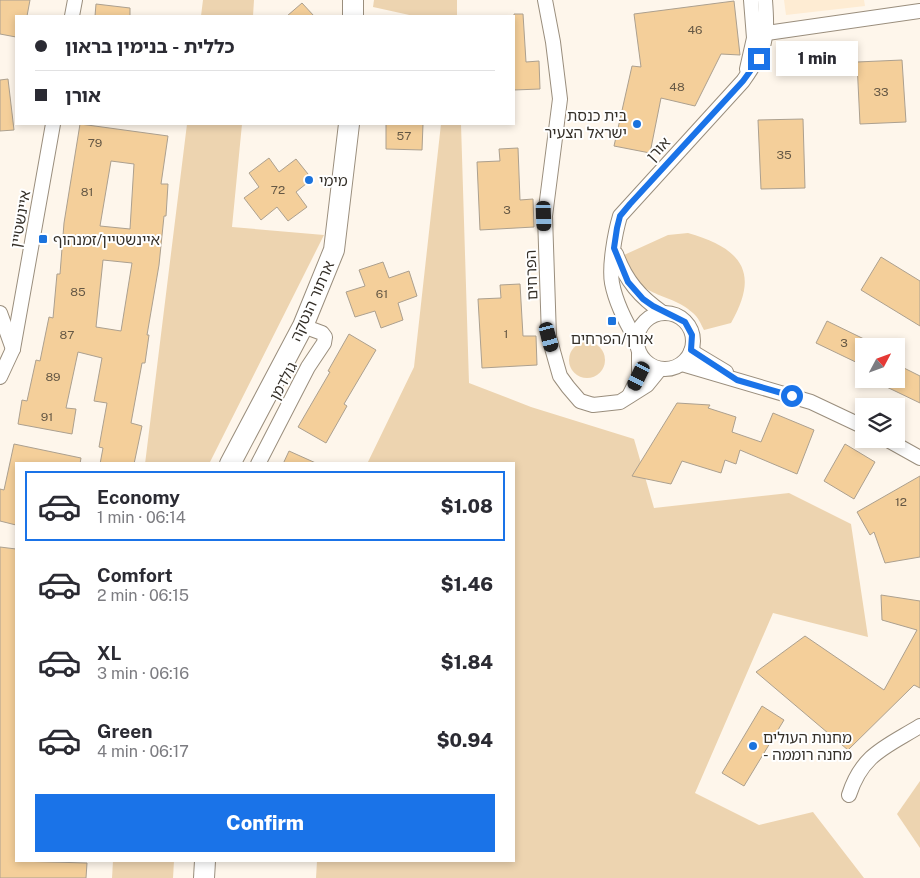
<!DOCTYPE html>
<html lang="en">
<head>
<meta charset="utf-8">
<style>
	body { margin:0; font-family:"Public Sans","Noto Sans Hebrew",sans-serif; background:#f7f7f7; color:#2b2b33; height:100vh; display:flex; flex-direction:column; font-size:19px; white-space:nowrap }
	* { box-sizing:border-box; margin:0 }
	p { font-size:16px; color:#7c7c81 }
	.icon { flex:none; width:28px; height:28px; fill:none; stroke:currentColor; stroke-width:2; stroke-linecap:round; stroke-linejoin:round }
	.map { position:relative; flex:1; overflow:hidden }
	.drawer { position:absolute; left:15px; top:462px; width:500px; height:400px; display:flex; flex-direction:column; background:#fff; border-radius:0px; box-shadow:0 2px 8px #0003 }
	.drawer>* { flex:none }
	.banner { position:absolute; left:15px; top:15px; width:500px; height:110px; border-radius:0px; box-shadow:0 2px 8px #0003; display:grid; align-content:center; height:110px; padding:0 20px; background:#fff }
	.needle { width:32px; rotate:49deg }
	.buttons { position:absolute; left:855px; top:338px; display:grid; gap:10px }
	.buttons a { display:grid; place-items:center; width:50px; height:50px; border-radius:0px; background:#fff; box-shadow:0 2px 8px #0003; font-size:25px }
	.end { position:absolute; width:22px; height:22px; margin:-11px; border:6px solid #1a73e8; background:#fff; box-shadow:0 0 0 2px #fff }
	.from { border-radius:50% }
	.bubble { position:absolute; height:35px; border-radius:0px; background:#fff; box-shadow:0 2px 8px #0003; font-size:16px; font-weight:800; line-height:35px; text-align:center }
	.car { position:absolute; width:15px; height:30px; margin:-15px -8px; border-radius:6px; box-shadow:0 0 4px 1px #0007; background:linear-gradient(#222 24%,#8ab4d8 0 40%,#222 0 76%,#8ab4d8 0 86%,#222 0) }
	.banner b { display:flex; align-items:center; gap:18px; height:48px; font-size:19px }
	.banner b+b { border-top:1px solid #e1e1e2 }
	.banner i { width:12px; height:12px; background:#2b2b33 }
	ul { padding:9px 0 0; list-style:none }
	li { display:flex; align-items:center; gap:15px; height:70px; margin:0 10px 8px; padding:0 10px; border:2px solid transparent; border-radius:0px }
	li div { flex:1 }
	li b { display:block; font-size:19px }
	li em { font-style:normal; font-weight:800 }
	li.active { border-color:#1a73e8 }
	li>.icon { width:45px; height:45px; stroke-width:1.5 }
	.button { display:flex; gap:10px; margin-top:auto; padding:10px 20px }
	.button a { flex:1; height:58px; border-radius:0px; background:#1a73e8; color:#fff; font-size:20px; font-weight:800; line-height:58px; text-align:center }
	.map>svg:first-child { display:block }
	.built { fill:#feecd3 }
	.green { fill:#edd4b0 }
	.building { fill:#f4cf9a; stroke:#aca08f; fill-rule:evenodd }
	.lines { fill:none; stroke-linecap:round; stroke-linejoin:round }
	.street-casing { stroke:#9a8e7d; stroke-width:16 }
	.secondary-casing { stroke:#9a8e7d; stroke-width:22 }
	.street { stroke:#fff; stroke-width:14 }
	.secondary { stroke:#fff; stroke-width:20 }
	.route { stroke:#1a73e8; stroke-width:6 }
	.poi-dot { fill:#1b73dd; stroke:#fff; stroke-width:2 }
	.labels { text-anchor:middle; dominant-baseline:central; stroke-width:4; stroke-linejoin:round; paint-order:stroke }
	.number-label { font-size:12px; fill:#655845 }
	.poi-label { font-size:15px; fill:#353029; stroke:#fff; text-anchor:start }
	.street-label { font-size:15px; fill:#353029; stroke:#fff }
</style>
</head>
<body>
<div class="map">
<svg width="920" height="878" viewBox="0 0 920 878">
	<rect width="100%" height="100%" fill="#fef6eb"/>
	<path class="built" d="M 784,0 L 864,0 L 865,6 L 786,15 Z"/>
	<g class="green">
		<path d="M 203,0 L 254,0 L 253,16 L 201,16 Z"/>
		<path d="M 374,0 L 457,0 L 457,16 L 414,16 L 373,7 Z"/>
		<path d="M 187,124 L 242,124 L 232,227 L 324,235 L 209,464 L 145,464 Z"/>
		<path d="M 441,124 L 461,124 L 469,383 L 531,407 L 634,439 L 654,508 L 789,493 L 851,524 L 868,637 L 773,613 L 695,793 L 759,825 L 813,812 L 864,878 L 316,878 L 317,861 L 514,861 L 514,464 L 367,464 L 414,367 Z"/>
		<path d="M 688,233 C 740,248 761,271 731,323 L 704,330 C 701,324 698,317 693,313 C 668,290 634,300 624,255 L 668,235 Z"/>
		<circle cx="587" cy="360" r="18"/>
		<path d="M 920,781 L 920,848 L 897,814 Z"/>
		<path d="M 113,861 L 174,861 L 173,878 L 112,878 Z"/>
	</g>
	<g class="building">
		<path d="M 0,0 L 30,0 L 27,16 L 16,16 L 16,37 L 0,34 Z"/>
		<path d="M 734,1 L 740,55 L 721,54 L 695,106 L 661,98 L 650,153 L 614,146 L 632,66 L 641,67 L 634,14 Z"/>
		<path d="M 302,3 L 314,16 L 287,16 Z"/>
		<path d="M 96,4 L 130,8 L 130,16 L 95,16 Z"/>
		<path d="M 514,14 L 523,14 L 526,62 L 539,61 L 540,89 L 514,90 Z"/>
		<path d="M 902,60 L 906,122 L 860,124 L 857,62 Z"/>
		<path d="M 8,79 L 14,130 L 0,131 L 0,80 Z"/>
		<path d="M 803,119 L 805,188 L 761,189 L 758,120 Z"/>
		<path d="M 80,124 L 168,136 L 161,184 L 168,184 L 166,216 L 164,216 L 159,265 L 147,335 L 149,335 L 145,363 L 142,363 L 131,423 L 142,426 L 134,464 L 100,464 L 103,448 L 99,447 L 107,403 L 94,401 L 102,358 L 78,352 L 66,408 L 76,409 L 72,434 L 18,424 L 22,400 L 27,401 L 36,360 L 40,361 L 49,317 L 53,318 L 57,274 L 60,274 L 64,223 ZM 111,161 L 134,164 L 130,229 L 100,226 ZM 103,260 L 132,263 L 121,331 L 96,327 Z"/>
		<path d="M 386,124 L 423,124 L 422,150 L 386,149 Z"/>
		<path d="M 518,148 L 520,200 L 533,199 L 534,227 L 480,230 L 477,162 L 500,161 L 499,149 Z"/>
		<path d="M 269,158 L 279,172 L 296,159 L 312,179 L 296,192 L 307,207 L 288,221 L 277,207 L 261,220 L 244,198 L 259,187 L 249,173 Z"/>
		<path d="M 881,257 L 920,281 L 920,326 L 861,290 Z"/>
		<path d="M 383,262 L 389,278 L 409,271 L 417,296 L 398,303 L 403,320 L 381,328 L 375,311 L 355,317 L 346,292 L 365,286 L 359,270 Z"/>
		<path d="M 520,284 L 523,336 L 536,336 L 537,365 L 482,368 L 478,299 L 501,298 L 500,285 Z"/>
		<path d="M 827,321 L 864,339 L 864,366 L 816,343 Z"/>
		<path d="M 349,334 L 376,350 L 344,404 L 347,406 L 326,443 L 298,427 L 330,372 L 328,371 Z"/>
		<path d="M 896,364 L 920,376 L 920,403 L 870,379 L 896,379 Z"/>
		<path d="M 677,403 L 710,405 L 708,408 L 736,417 L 732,432 L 761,442 L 773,413 L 814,430 L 797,474 L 740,450 L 736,464 L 725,460 L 721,473 L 682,461 L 671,484 L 632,476 Z"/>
		<path d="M 14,444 L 81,458 L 80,464 L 16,464 L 16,525 L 0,521 L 0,489 L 4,490 Z"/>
		<path d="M 845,444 L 875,462 L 854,499 L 824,481 Z"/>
		<path d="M 289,451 L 318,464 L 283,464 Z"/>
		<path d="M 920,476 L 920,557 L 885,563 L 874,532 L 870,535 L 857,512 Z"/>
		<path d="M 0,547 L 16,549 L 16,861 L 87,863 L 86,878 L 0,878 Z"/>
		<path d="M 881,595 L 920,601 L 920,688 L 914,685 L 848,750 L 756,672 L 805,636 L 884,690 L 917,630 L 882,620 Z"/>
		<path d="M 762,706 L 784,720 L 744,786 L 722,773 Z"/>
	</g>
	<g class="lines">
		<g class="street-casing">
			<g id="street">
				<path d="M 545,0 L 553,42 L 560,99 L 545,216 L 549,337 L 556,362 L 560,376 L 568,387 L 580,401 L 593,405 L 620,402 L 647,385 L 660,369"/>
				<path d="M 72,16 L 75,0"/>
				<path d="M 754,21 L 767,33 L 920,11"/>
				<path d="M 747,69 L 754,38 L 751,0"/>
				<path d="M 616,254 C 626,281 640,297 663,313"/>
				<circle cx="665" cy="341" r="28"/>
				<path d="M 0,313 L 13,349"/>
				<path d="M 637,341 C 626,323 616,304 612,283 C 609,266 615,233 620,216 L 743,81 C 766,48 768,40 765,0"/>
				<path d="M 691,351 L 726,372"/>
				<path d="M 682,364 L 811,402 L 864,427"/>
				<path d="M 0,377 L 13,349 L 53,124"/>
				<path d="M 629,396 L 639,376 L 639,354"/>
				<path d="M 886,439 L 920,458"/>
				<path d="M 258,464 L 308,367 L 324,343 L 325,337 L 322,333 L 303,326"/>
				<path d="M 849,795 C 862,754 886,747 920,726"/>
			</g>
		</g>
		<g class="secondary-casing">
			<g id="secondary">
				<path d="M 353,0 L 353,16"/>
				<path d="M 230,464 L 303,326 L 334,250 L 349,124"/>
				<path d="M 204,878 L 205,861"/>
			</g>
		</g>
		<use href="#street" class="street"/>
		<use href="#secondary" class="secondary"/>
	</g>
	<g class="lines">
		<path class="route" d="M 759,59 L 743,81 L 630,204 L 620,216 L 617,228 L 614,248 L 628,282 L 643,299 L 653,306 L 685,322 L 692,335 L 691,350 L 737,380 L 792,396"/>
	</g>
	<g class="poi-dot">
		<circle cx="637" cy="124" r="5"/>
		<circle cx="309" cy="180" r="5"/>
		<rect x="38" y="234" width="10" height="10" rx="2.5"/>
		<rect x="607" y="316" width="10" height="10" rx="2.5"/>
		<circle cx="753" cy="746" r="5"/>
	</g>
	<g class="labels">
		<g class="number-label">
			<text x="695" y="30">46</text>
			<text x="677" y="87">48</text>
			<text x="881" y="92">33</text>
			<text x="404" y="136">57</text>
			<text x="95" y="143">79</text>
			<text x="784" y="155">35</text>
			<text x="278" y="190">72</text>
			<text x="87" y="192">81</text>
			<text x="507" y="210">3</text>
			<text x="78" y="292">85</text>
			<text x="382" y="294">61</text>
			<text x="506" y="334">1</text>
			<text x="67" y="335">87</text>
			<text x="844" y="343">3</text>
			<text x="53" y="377">89</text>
			<text x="47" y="417">91</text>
			<text x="901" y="502">12</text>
		</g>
		<g class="poi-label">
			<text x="627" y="115" text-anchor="end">בית כנסת<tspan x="627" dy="17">ישראל הצעיר</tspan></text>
			<text x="319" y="180">מימי</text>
			<text x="53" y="239">איינשטיין/זמנהוף</text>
			<text x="612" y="338" text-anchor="middle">אורן/הפרחים</text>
			<text x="763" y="737">מחנות העולים<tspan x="763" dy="17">- מחנה רוממה</tspan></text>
		</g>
		<g class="street-label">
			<text transform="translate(658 149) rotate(-47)">אורן</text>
			<text transform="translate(20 219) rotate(-80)">איינשטיין</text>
			<text transform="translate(531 275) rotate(-92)">הפרחים</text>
			<text transform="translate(312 301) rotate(-66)">ארתור הנטקה</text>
			<text transform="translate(283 381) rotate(-62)">גולדמן</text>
		</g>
	</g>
</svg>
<div class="buttons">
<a><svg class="needle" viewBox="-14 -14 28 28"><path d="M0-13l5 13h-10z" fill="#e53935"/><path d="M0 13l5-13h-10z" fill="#7c7c81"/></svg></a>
<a><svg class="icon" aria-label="layers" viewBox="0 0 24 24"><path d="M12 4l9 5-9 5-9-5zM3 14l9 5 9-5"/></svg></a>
</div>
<i class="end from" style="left:792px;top:396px"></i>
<i class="end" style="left:759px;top:59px"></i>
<div class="bubble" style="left:776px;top:41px;width:82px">1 min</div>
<i class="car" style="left:544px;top:216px;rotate:178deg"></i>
<i class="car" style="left:549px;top:337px;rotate:165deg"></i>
<i class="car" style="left:639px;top:376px;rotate:206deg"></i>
<div class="banner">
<b><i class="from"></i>כללית - בנימין בראון</b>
<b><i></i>אורן</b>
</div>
<section class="drawer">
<ul>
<li class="active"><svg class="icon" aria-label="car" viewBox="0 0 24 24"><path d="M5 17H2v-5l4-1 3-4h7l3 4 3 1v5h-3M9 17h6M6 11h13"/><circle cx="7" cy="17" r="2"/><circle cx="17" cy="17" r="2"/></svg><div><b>Economy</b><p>1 min · 06:14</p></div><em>$1.08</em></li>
<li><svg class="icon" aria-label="car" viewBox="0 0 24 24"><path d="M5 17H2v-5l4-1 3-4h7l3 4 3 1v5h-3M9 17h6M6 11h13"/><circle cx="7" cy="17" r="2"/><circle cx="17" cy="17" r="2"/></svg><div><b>Comfort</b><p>2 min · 06:15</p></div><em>$1.46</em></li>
<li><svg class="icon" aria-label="car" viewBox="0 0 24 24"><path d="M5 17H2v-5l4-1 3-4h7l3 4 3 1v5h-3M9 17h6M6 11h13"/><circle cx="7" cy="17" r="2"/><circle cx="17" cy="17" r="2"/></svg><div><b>XL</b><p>3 min · 06:16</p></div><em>$1.84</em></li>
<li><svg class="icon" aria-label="car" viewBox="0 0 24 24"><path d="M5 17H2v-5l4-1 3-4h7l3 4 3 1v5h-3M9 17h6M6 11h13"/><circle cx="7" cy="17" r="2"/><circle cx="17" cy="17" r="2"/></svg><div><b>Green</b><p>4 min · 06:17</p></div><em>$0.94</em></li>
</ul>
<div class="button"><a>Confirm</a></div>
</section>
</div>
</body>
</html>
